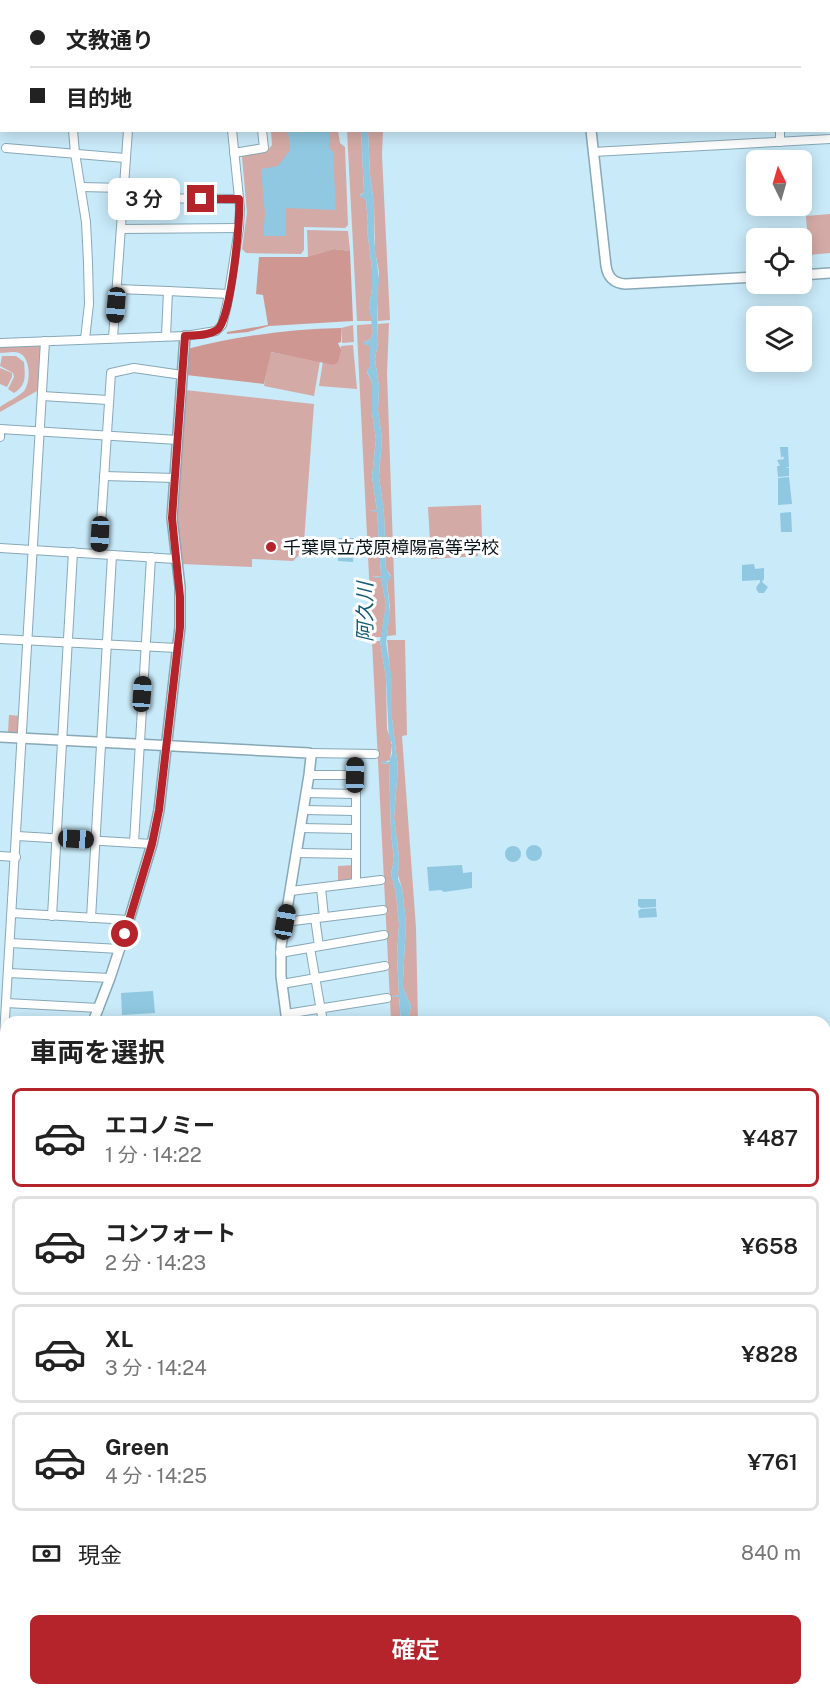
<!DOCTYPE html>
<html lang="ja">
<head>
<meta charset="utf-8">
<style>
	body { margin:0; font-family:"Public Sans","Noto Sans JP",sans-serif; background:#f6f6f6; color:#222; height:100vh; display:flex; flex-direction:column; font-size:22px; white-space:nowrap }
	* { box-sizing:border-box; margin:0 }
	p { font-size:20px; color:#767676 }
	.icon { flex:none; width:33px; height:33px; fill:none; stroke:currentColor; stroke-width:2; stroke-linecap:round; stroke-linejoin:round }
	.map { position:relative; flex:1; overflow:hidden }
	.details { position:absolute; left:0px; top:1016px; width:831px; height:680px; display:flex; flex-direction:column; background:#fff; border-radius:18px 18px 0 0; box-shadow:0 3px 15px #0003 }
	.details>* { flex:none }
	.banner { position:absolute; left:0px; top:0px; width:831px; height:132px; box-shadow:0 3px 15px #0003; display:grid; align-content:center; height:132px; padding:0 30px; background:#fff }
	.needle { width:39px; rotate:355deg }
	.tools { position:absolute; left:746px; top:150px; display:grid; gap:12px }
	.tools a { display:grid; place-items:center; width:66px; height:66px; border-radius:9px; background:#fff; box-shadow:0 3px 15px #0003; font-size:30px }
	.end { position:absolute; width:27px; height:27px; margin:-14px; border:8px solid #b5242b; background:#fff; box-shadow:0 0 0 3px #fff }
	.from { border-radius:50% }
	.bubble { position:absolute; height:42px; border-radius:9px; background:#fff; box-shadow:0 3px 15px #0003; font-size:20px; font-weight:600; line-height:42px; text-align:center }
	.car { position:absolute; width:18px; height:36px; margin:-18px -9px; border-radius:8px; box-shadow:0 0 4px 2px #0007; background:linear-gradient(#222 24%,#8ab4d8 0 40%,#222 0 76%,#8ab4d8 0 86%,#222 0) }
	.banner b { display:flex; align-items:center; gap:21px; height:57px; font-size:22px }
	.banner b+b { border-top:2px solid #e0e0e0 }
	.banner i { width:15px; height:15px; background:#222 }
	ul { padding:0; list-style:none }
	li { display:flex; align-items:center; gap:18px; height:99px; margin:0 12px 9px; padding:0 18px; border:3px solid #e0e0e0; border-radius:9px }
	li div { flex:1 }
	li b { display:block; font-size:22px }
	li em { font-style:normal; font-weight:600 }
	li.selected { border-color:#b5242b }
	li>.icon { width:54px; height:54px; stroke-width:1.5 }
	h2 { padding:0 30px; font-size:27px; line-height:72px }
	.pay { display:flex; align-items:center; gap:15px; height:66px; padding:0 30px; font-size:22px }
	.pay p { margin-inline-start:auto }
	.action { display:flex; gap:12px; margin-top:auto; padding:12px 30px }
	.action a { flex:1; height:69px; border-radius:9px; background:#b5242b; color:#fff; font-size:24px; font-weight:600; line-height:69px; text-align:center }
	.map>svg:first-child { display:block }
	.green { fill:#d4aaa6 }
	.forest { fill:#cf9792 }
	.water { fill:#8fc8e0 }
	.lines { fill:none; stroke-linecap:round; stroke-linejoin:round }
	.minor-casing { stroke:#88a8b6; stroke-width:10 }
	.tertiary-casing { stroke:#88a8b6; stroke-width:12 }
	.secondary-casing { stroke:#88a8b6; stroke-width:14 }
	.primary-casing { stroke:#a58a88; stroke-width:15 }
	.minor { stroke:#fff; stroke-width:8 }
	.tertiary { stroke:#fff; stroke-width:9 }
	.secondary { stroke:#fdefed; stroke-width:10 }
	.primary { stroke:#fbdfdc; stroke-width:12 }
	.route { stroke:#b5242b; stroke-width:8 }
	.poi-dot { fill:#b5242b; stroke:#fff; stroke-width:2 }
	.labels { text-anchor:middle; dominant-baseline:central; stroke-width:6; stroke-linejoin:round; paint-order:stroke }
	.poi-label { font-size:18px; fill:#081419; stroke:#fff; text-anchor:start }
	.water-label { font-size:20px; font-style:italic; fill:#135c75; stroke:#fff }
</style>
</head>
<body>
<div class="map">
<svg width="830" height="1694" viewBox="0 0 830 1694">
	<rect width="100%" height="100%" fill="#c9eaf9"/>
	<g class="green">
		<path d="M 271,131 L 338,131 L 340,143 L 345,147 L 348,225 L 345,228 L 304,227 L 304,250 L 301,254 L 246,253 L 242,249 L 247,213 L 242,157 L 245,154 L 268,150 L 272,145 Z"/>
		<path d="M 347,131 L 361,131 L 364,192 L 360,195 L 366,200 L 368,223 L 367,229 L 372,269 L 372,289 L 369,305 L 372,321 L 357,321 Z"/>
		<path d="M 368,131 L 383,131 L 382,155 L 390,320 L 378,321 L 377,299 L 379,272 L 375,251 L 374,204 L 370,175 Z"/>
		<path d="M 830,214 L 830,253 L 809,255 L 806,216 Z"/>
		<path d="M 307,230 L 348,231 L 350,251 L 334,249 L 308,257 Z"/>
		<path d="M 389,323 L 387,373 L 396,635 L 387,636 L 390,608 L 387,583 L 391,576 L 386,569 L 384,514 L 379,476 L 382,439 L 378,410 L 379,387 L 375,359 L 378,342 L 378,324 Z"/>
		<path d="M 372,324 L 373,332 L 370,340 L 364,342 L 364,344 L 370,345 L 370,367 L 367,372 L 372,383 L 372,413 L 376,439 L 372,477 L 377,510 L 370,510 L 377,511 L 381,576 L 372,577 L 381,577 L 386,605 L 381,637 L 372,637 L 357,332 L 357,325 Z"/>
		<path d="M 353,325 L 354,342 L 342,343 L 341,328 Z"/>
		<path d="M 39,345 L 42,348 L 40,387 L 37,391 L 0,412 L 0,407 C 7,402 18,397 24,391 C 31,383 31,357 19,353 C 14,351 6,353 0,353 L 0,347 Z"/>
		<path d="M 353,345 L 357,389 L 319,386 L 323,361 L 334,365 L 341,346 Z"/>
		<path d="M 270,352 L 320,361 L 314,396 L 264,386 Z"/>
		<path d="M 2,356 L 16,356 L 24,362 C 25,376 27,385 14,393 L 8,389 L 14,377 L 13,373 L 0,366 Z"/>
		<path d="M 0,368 L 12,373 L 12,377 L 7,387 L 0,384 Z"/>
		<path d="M 185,390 L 314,404 L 304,542 L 302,552 L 293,561 L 252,559 L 252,567 L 182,564 L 177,521 Z"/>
		<path d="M 481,505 L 482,538 L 478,539 L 478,556 L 431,559 L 428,507 Z"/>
		<path d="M 387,640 L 405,640 L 407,735 L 402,736 L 416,928 L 418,1021 L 408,1021 L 411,1006 L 403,987 L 403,980 L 406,923 L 402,888 L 398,875 L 399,857 L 394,817 L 398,768 L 392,718 L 392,689 Z"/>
		<path d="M 372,641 L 380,641 L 386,678 L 387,729 L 392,745 L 390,760 L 381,763 L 389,764 L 391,833 L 394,860 L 391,874 L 396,893 L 399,925 L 397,955 L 399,995 L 390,997 L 399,997 L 401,1021 L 391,1021 Z"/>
		<path d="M 9,715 L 21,716 L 20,729 L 16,733 L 8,732 Z"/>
		<path d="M 355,865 L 354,884 L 338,886 L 338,866 Z"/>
		<rect x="825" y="1307" width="5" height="245"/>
	</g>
	<g class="forest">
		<path d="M 334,249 L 350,251 L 353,321 L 269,326 L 248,332 L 227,334 L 227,332 L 268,325 L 263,295 L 256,294 L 259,257 L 307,257 Z"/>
		<path d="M 341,328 L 341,342 L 338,343 L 341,350 L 338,362 L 334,365 L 271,352 L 264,384 L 186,375 L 187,349 C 238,336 289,329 341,328 Z"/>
	</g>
	<g class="water">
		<path d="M 288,131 L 329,131 L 329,148 L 333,152 L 336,210 L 286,208 L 286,236 L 263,236 L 265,214 L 261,169 L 278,166 L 290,150 Z"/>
		<path d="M 361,131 L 368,131 L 370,175 L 374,204 L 374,239 L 379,280 L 377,299 L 378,342 L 375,359 L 379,387 L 378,410 L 382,439 L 379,476 L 384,514 L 386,569 L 391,577 L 387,583 L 390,613 L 386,643 L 392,679 L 392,718 L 398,768 L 394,817 L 399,857 L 398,879 L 402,888 L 406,923 L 403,980 L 403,987 L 411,1006 L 408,1021 L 401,1021 L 399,997 L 390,997 L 399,995 L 397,955 L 399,925 L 396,893 L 391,874 L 394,860 L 391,833 L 389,764 L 381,763 L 381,761 L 389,762 L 392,754 L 392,742 L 389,740 L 386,678 L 380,641 L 386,605 L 381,578 L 372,578 L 381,576 L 377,512 L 370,511 L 377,510 L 372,477 L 376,439 L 372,413 L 372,383 L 367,371 L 370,367 L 370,346 L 364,344 L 364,342 L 370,340 L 373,332 L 369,305 L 372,289 L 372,269 L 367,229 L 368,223 L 366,200 L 360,196 L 364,192 Z"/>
		<path d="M 780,447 L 788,447 L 789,467 L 785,468 L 789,468 L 789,476 L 778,477 L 777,466 L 780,466 L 777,460 L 784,459 L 783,456 L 781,458 Z"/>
		<path d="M 789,477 L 792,504 L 778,505 L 778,478 Z"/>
		<path d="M 791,512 L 792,532 L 781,532 L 780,513 Z"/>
		<path d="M 339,538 L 354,538 L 353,562 L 338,561 Z"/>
		<path d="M 754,564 L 755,569 L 764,568 L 764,579 L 762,582 L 768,587 L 764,593 L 759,593 C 752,586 761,585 760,580 L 742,581 L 742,565 Z"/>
		<circle cx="534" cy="853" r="8"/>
		<circle cx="513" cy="854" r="8"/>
		<path d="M 462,865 L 463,873 L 472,872 L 472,888 L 444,892 L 441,890 L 429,891 L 427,867 Z"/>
		<path d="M 638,899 L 656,899 L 656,907 L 641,908 L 638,906 Z"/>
		<path d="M 656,908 L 657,917 L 639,918 L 638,911 L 641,909 Z"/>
		<path d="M 153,991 L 155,1013 L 122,1015 L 121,993 Z"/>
	</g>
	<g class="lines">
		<g class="minor-casing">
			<g id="minor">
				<path d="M 20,0 L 88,2"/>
				<path d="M 101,0 L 101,2"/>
				<path d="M 219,0 L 219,2"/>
				<path d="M 778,0 L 778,2"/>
				<path d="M 798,0 L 798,2"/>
				<path d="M 730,2 L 733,1"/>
				<path d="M 0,40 L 2,40"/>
				<path d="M 73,130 L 75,153 L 86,222 L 88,262 L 89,304 L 85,339"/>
				<path d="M 780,142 L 780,130"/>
				<path d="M 6,148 L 125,158"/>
				<path d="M 593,152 L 830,139"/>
				<path d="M 234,153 L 264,148 L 262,130"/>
				<path d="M 81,187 L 124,188"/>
				<path d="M 124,198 L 239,199"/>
				<path d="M 121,229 L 239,228"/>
				<path d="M 117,289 L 168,291"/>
				<path d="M 166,336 L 168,291 L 229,294"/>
				<path d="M 113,338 L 128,130"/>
				<path d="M 0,343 L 185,336 L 216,331 L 222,325 L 227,305 L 239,228 L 240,208 L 232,130"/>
				<path d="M 42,396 L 108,400"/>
				<path d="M 0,437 L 0,429 L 178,440"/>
				<path d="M 104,476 L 175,478"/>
				<path d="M 0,548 L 176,559"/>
				<path d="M 99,554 L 111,373 L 134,368 L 182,375"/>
				<path d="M 0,639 L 177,648"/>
				<path d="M 309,753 L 375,754"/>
				<path d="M 356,754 L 356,883"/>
				<path d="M 309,775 L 355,775"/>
				<path d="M 306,793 L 355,794"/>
				<path d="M 304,810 L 355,811"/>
				<path d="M 301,828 L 354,829"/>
				<path d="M 17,836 L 152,844"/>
				<path d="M 134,843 L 151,557"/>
				<path d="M 297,853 L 355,854"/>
				<path d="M 0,856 L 16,857"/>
				<path d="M 321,888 L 324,917"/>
				<path d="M 291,891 L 381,880"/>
				<path d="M 12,913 L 129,920"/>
				<path d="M 52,916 L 73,552"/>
				<path d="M 91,918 L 112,555"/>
				<path d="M 315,918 L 319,946"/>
				<path d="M 285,922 L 383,910"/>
				<path d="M 10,943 L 120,949"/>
				<path d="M 310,948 L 323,1022"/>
				<path d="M 280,953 L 384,935"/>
				<path d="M 8,973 L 110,978"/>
				<path d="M 282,984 L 385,966"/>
				<path d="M 6,1003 L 99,1008"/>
				<path d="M 286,1014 L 387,998"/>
				<path d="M 825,1034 L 830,1034"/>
				<path d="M 6,1039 L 4,1036 L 45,341"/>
				<path d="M 0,1256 L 6,1255"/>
				<path d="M 0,1325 L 6,1325"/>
				<path d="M 6,1460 L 6,1461"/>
				<path d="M 0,1486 L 6,1485"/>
				<path d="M 0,1516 L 6,1514"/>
				<path d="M 12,1689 L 14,1694"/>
				<path d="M 115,1689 L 118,1694"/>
				<path d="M 245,1689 L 249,1694"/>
				<path d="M 336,1689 L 336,1694"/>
				<path d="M 154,1690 L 157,1694"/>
				<path d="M 47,1694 L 56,1689"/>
				<path d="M 187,1694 L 195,1689"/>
				<path d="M 256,1694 L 268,1690"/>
				<path d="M 270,1694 L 268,1690 L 276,1689"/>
				<path d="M 809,1694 L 810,1689"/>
			</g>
		</g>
		<g class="tertiary-casing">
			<g id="tertiary">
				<path d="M 576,0 L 576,2"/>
				<path d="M 591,130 L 606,266 C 608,278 614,283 625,284 L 756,277"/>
				<path d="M 801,275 L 830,273"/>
				<path d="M 0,737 L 309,753 L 311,757 L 309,775 L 281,946 L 281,976 L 287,1022"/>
				<path d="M 93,1022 L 110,978 L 129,920 L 152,844 L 159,810 L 180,627 L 180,587 L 172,518 L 185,336"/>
				<path d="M 0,1109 L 6,1109"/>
				<path d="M 0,1211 L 6,1200"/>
				<path d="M 825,1561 L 830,1561"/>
				<path d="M 0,1647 L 6,1643"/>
				<path d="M 365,1689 L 365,1694"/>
			</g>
		</g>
		<g class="secondary-casing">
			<path id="secondary" d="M 825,1257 L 830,1257"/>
		</g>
		<g class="primary-casing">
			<g id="primary">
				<path d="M 0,1579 L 6,1579"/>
				<path d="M 825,1668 L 830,1672"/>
			</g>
		</g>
		<use href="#minor" class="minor"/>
		<use href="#tertiary" class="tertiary"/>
		<use href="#secondary" class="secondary"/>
		<use href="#primary" class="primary"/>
	</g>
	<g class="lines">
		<path class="route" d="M 125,934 L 152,844 L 159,810 L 180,627 L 180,597 L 172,518 L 185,336 C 194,335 208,336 217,330 C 231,321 241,218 239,199 L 201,199"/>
	</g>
	<circle class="poi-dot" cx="271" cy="547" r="6"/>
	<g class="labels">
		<g class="poi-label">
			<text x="283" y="547">千葉県立茂原樟陽高等学校</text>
		</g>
		<g class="water-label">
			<text transform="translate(365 612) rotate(-90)">阿久川</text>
		</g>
	</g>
</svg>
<div class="tools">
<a><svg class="needle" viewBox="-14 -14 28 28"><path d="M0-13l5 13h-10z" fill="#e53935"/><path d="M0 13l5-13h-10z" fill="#767676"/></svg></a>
<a><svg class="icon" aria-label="locate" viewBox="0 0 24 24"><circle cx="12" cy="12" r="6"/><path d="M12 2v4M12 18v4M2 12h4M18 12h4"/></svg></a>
<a><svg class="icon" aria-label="layers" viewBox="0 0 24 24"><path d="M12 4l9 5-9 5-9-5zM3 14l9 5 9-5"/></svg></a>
</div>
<i class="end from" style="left:125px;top:934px"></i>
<i class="end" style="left:201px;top:199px"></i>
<div class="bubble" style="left:108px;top:178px;width:72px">3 分</div>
<i class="car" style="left:116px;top:305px;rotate:185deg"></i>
<i class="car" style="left:100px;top:534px;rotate:183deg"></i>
<i class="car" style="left:142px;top:694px;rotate:4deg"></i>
<i class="car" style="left:355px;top:775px;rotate:1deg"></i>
<i class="car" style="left:76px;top:839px;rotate:93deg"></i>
<i class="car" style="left:285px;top:922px;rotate:10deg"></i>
<div class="banner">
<b><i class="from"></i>文教通り</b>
<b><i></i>目的地</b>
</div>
<section class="details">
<h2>車両を選択</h2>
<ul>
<li class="selected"><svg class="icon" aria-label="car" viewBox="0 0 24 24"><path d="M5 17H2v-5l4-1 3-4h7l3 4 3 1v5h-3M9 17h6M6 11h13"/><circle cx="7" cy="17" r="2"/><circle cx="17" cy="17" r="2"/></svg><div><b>エコノミー</b><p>1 分 · 14:22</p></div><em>¥487</em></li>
<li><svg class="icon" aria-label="car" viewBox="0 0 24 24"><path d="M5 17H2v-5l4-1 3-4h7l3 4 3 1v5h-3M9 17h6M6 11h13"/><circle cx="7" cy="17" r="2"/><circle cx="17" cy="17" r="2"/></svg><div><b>コンフォート</b><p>2 分 · 14:23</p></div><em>¥658</em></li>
<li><svg class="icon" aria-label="car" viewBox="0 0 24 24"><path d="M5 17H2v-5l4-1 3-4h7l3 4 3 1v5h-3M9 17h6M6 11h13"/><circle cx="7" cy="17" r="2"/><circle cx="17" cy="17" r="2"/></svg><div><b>XL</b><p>3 分 · 14:24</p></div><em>¥828</em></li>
<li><svg class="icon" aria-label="car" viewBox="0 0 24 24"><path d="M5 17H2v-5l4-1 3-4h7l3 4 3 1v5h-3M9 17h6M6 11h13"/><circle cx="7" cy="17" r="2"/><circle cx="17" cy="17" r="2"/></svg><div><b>Green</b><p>4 分 · 14:25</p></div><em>¥761</em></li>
</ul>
<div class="pay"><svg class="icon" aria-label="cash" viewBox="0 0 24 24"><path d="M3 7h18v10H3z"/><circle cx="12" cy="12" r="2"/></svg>現金<p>840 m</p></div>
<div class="action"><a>確定</a></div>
</section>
</div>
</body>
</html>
